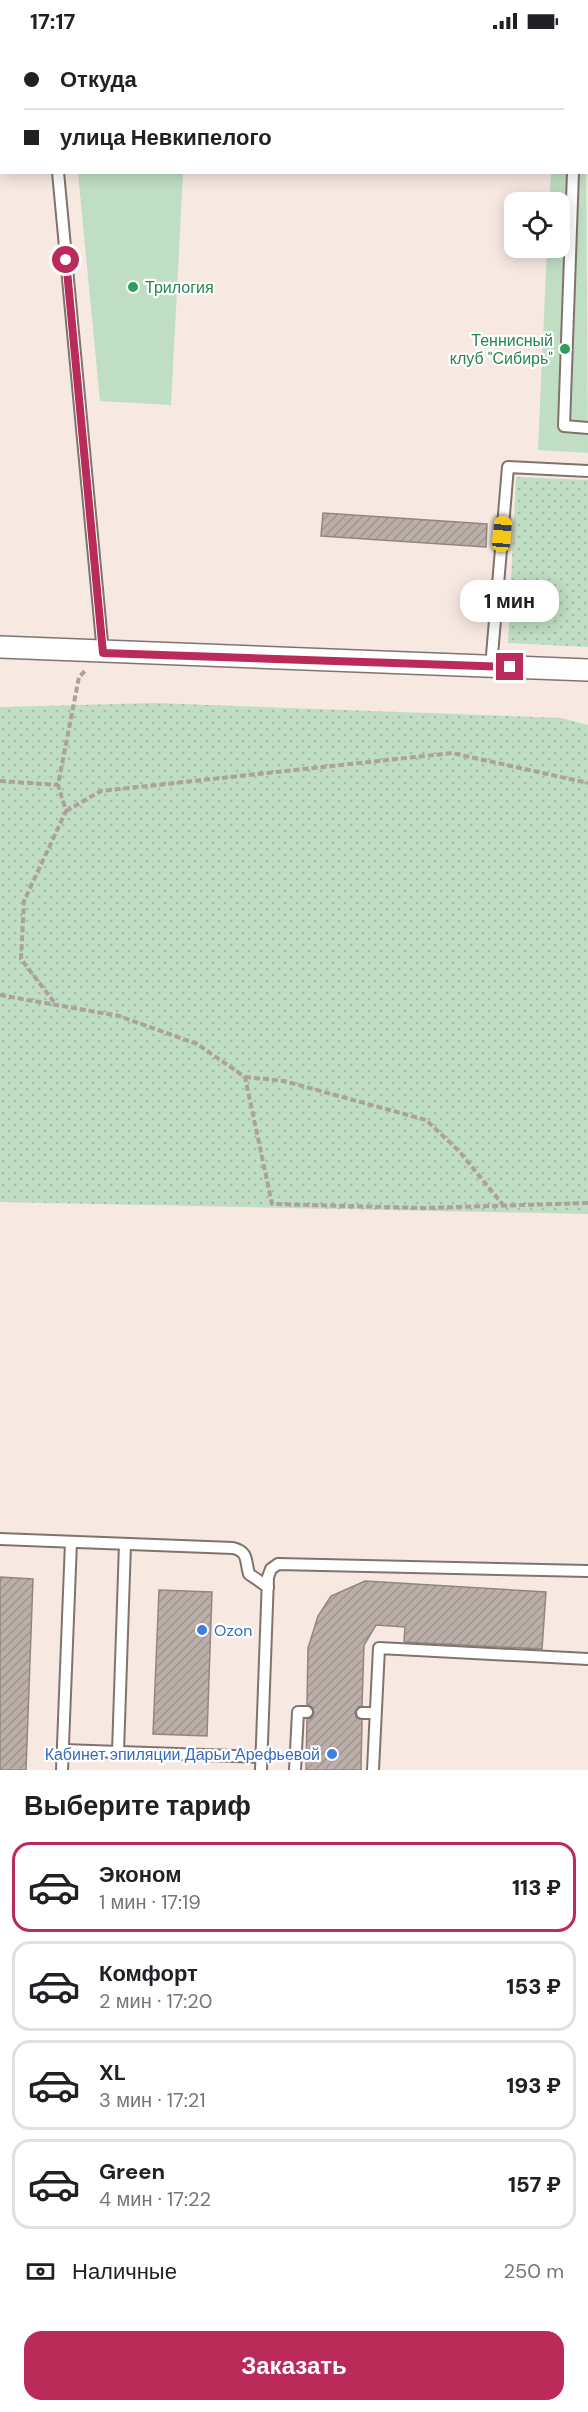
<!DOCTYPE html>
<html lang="ru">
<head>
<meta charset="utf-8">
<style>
	body { margin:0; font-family:"DM Sans",sans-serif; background:#f6f6f6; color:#202124; height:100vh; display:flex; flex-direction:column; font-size:22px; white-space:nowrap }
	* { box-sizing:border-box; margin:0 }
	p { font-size:20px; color:#757577 }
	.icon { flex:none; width:33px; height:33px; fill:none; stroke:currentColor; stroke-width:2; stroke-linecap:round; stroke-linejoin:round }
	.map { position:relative; height:1728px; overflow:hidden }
	.drawer { display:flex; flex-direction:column; background:#fff; flex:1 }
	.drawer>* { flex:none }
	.banner { position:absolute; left:0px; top:0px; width:588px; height:132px; box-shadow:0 3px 15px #0003; display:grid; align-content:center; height:132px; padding:0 24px; background:#fff }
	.controls { position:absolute; left:504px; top:150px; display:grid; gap:12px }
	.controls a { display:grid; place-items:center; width:66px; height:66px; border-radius:12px; background:#fff; box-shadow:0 3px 15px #0003; font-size:30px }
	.end { position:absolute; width:27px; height:27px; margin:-14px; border:8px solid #ba2b5a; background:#fff; box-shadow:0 0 0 3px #fff }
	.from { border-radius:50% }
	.bubble { position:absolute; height:42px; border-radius:18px; background:#fff; box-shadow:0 3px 15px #0003; font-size:20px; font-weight:800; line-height:42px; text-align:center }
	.car { position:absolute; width:18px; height:36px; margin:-18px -9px; border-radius:8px; box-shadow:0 0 4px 2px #0007; background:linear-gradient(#f5c518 24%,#345 0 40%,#f5c518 0 76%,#345 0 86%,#f5c518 0) }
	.banner b { display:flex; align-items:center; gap:21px; height:57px; font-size:22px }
	.banner b+b { border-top:2px solid #e0e0e0 }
	.banner i { width:15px; height:15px; background:#202124 }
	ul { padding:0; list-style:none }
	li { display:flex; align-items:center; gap:18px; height:90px; margin:0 12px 9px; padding:0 12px; border:3px solid #e0e0e0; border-radius:18px }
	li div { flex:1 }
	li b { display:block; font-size:22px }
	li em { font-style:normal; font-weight:800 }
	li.on { border-color:#ba2b5a }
	li>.icon { width:54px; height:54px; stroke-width:1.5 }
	h2 { padding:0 24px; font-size:27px; line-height:72px }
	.pay { display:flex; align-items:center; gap:15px; height:66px; padding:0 24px; font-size:22px }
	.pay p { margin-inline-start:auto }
	.cta { display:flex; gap:12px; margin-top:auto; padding:12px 24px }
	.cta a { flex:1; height:69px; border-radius:18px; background:#ba2b5a; color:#fff; font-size:24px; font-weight:800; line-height:69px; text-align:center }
	.status { display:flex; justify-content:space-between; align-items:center; height:42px; padding:0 30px; background:#fff; direction:ltr }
	.status svg { height:16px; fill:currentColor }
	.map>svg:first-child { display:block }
	.grass { fill:url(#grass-dots) }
	.pitch { fill:#c0dec3 }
	.building { fill:url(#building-hatch); stroke:#938680; stroke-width:1.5 }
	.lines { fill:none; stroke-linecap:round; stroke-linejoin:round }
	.service-casing { stroke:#80736e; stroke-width:14 }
	.minor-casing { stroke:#80736e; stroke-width:24 }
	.path { stroke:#aca19c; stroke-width:4; stroke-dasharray:6 3; stroke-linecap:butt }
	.service { stroke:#fff; stroke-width:10 }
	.minor { stroke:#fff; stroke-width:21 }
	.route { stroke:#ba2b5a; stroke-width:8 }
	.leisure-dot { fill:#2e9e5b; stroke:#fff; stroke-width:2 }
	.shop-dot { fill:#3f7fe0; stroke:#fff; stroke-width:2 }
	.labels { text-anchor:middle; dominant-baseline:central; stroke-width:4.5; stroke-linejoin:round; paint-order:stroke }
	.leisure-label { font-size:16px; fill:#27864d; stroke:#fff; text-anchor:start }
	.shop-label { font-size:16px; fill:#366cbe; stroke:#fff; text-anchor:start }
</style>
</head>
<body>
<div class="status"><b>17:17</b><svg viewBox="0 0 49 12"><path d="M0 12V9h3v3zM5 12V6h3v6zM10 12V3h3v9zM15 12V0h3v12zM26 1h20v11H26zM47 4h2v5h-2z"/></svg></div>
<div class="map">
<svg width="588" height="1728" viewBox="0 0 588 1728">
	<defs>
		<pattern id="grass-dots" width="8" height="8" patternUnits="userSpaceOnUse" patternTransform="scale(1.5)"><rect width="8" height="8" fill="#c0dec3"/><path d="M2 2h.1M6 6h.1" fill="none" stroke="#a4bda6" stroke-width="1.8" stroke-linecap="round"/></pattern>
		<pattern id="building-hatch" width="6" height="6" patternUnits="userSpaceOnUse" patternTransform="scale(1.5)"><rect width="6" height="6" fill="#bcaea8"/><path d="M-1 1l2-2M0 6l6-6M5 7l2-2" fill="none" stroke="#a1958f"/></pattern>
	</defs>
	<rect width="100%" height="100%" fill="#f7e8e2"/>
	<g class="grass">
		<path d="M 516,435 L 588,438 L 588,605 L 508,601 Z"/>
		<path d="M 155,661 L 562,676 L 588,683 L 588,1172 L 0,1160 L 0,665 Z"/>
	</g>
	<g class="pitch">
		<path d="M 586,93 L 588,411 L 538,408 L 547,206 L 560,206 L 560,160 L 549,160 L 551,131 L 586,130 Z"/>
		<path d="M 78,131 L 183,131 L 171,363 L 100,359 Z"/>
	</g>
	<g class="building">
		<path d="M 323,471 L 487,482 L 486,505 L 321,494 Z"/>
		<path d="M 0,1535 L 33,1537 L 26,1728 L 0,1728 Z"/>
		<path d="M 365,1539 L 546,1550 L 542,1607 L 404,1600 L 405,1585 L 376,1583 L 364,1603 L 362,1664 L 358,1665 L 355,1670 L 356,1675 L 362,1678 L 361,1728 L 306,1728 L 307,1677 L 311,1676 L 314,1671 L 313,1666 L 307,1662 L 308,1606 L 318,1574 L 331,1554 Z"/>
		<path d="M 159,1548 L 212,1550 L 207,1694 L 153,1692 Z"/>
	</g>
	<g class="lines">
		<g class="service-casing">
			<g id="service">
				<path d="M 586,110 L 588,110"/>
				<path d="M 58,130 L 103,611"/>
				<path d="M 573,130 L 564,384 L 588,386"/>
				<path d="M 491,625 L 508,425 L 588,429"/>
				<path d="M 0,1497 L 233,1506 C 249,1510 245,1519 249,1532 L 268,1545"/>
				<path d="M 362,1671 L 375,1671"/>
				<path d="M 63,1708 L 261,1715"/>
				<path d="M 118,1710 L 125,1502"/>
				<path d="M 62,1728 L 71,1500"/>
				<path d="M 261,1728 L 268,1535 L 271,1527 L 278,1522 L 588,1529"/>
				<path d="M 295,1728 L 298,1670 L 307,1670"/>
				<path d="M 373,1728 L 379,1606 L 588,1617"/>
			</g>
		</g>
		<g class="minor-casing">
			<path id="minor" d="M 0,605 L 588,628"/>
		</g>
		<g class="path">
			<path d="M 0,739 L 58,743"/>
			<path d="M 66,769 L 101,749 L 452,711 L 588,741"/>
			<path d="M 0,953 L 119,974 L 197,1002 L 245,1035 L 272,1162 L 425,1166 L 588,1161"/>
			<path d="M 54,960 L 21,917 L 24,859 L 66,769 L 58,743 L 79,635 L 86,628"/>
			<path d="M 245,1035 L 284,1039 L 426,1078 L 459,1109 L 503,1163"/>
		</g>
		<use href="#service" class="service"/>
		<use href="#minor" class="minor"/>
	</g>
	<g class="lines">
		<path class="route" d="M 66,218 L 103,611 L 510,625"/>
	</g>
	<g class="leisure-dot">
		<circle cx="133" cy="245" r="6"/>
		<circle cx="565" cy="307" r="6"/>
	</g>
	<g class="shop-dot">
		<circle cx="202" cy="1588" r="6"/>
		<circle cx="332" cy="1712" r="6"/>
	</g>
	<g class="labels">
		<g class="leisure-label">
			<text x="145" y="245">Трилогия</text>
			<text x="553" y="298" text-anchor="end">Теннисный<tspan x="553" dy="18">клуб "Сибирь"</tspan></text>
		</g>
		<g class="shop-label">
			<text x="214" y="1588">Ozon</text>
			<text x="320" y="1712" text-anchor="end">Кабинет эпиляции Дарьи Арефьевой</text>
		</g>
	</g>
</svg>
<div class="controls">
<a><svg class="icon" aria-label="locate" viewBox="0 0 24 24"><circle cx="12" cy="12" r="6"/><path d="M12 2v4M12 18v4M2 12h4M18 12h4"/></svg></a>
</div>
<i class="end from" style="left:66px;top:218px"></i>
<i class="end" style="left:510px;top:625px"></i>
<div class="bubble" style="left:460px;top:538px;width:99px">1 мин</div>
<i class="car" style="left:502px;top:492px;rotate:5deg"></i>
<div class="banner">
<b><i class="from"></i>Откуда</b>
<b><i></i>улица Невкипелого</b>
</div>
</div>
<section class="drawer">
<h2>Выберите тариф</h2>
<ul>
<li class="on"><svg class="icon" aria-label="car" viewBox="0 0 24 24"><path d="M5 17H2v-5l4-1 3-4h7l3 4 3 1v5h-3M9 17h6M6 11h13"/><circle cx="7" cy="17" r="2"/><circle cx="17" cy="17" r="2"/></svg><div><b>Эконом</b><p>1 мин · 17:19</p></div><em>113 ₽</em></li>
<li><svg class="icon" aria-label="car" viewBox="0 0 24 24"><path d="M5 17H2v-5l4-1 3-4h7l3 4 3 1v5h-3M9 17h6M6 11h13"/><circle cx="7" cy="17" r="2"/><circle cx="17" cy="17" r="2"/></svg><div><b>Комфорт</b><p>2 мин · 17:20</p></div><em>153 ₽</em></li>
<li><svg class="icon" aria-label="car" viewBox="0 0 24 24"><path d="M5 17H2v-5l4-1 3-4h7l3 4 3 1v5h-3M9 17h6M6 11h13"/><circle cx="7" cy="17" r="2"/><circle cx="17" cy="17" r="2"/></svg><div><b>XL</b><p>3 мин · 17:21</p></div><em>193 ₽</em></li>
<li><svg class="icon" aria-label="car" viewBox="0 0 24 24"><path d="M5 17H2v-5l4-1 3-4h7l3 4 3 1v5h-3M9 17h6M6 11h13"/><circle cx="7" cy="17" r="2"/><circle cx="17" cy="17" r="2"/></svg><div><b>Green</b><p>4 мин · 17:22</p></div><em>157 ₽</em></li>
</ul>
<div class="pay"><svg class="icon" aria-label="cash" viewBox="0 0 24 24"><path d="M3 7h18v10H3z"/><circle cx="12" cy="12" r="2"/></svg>Наличные<p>250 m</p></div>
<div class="cta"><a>Заказать</a></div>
</section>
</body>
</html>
